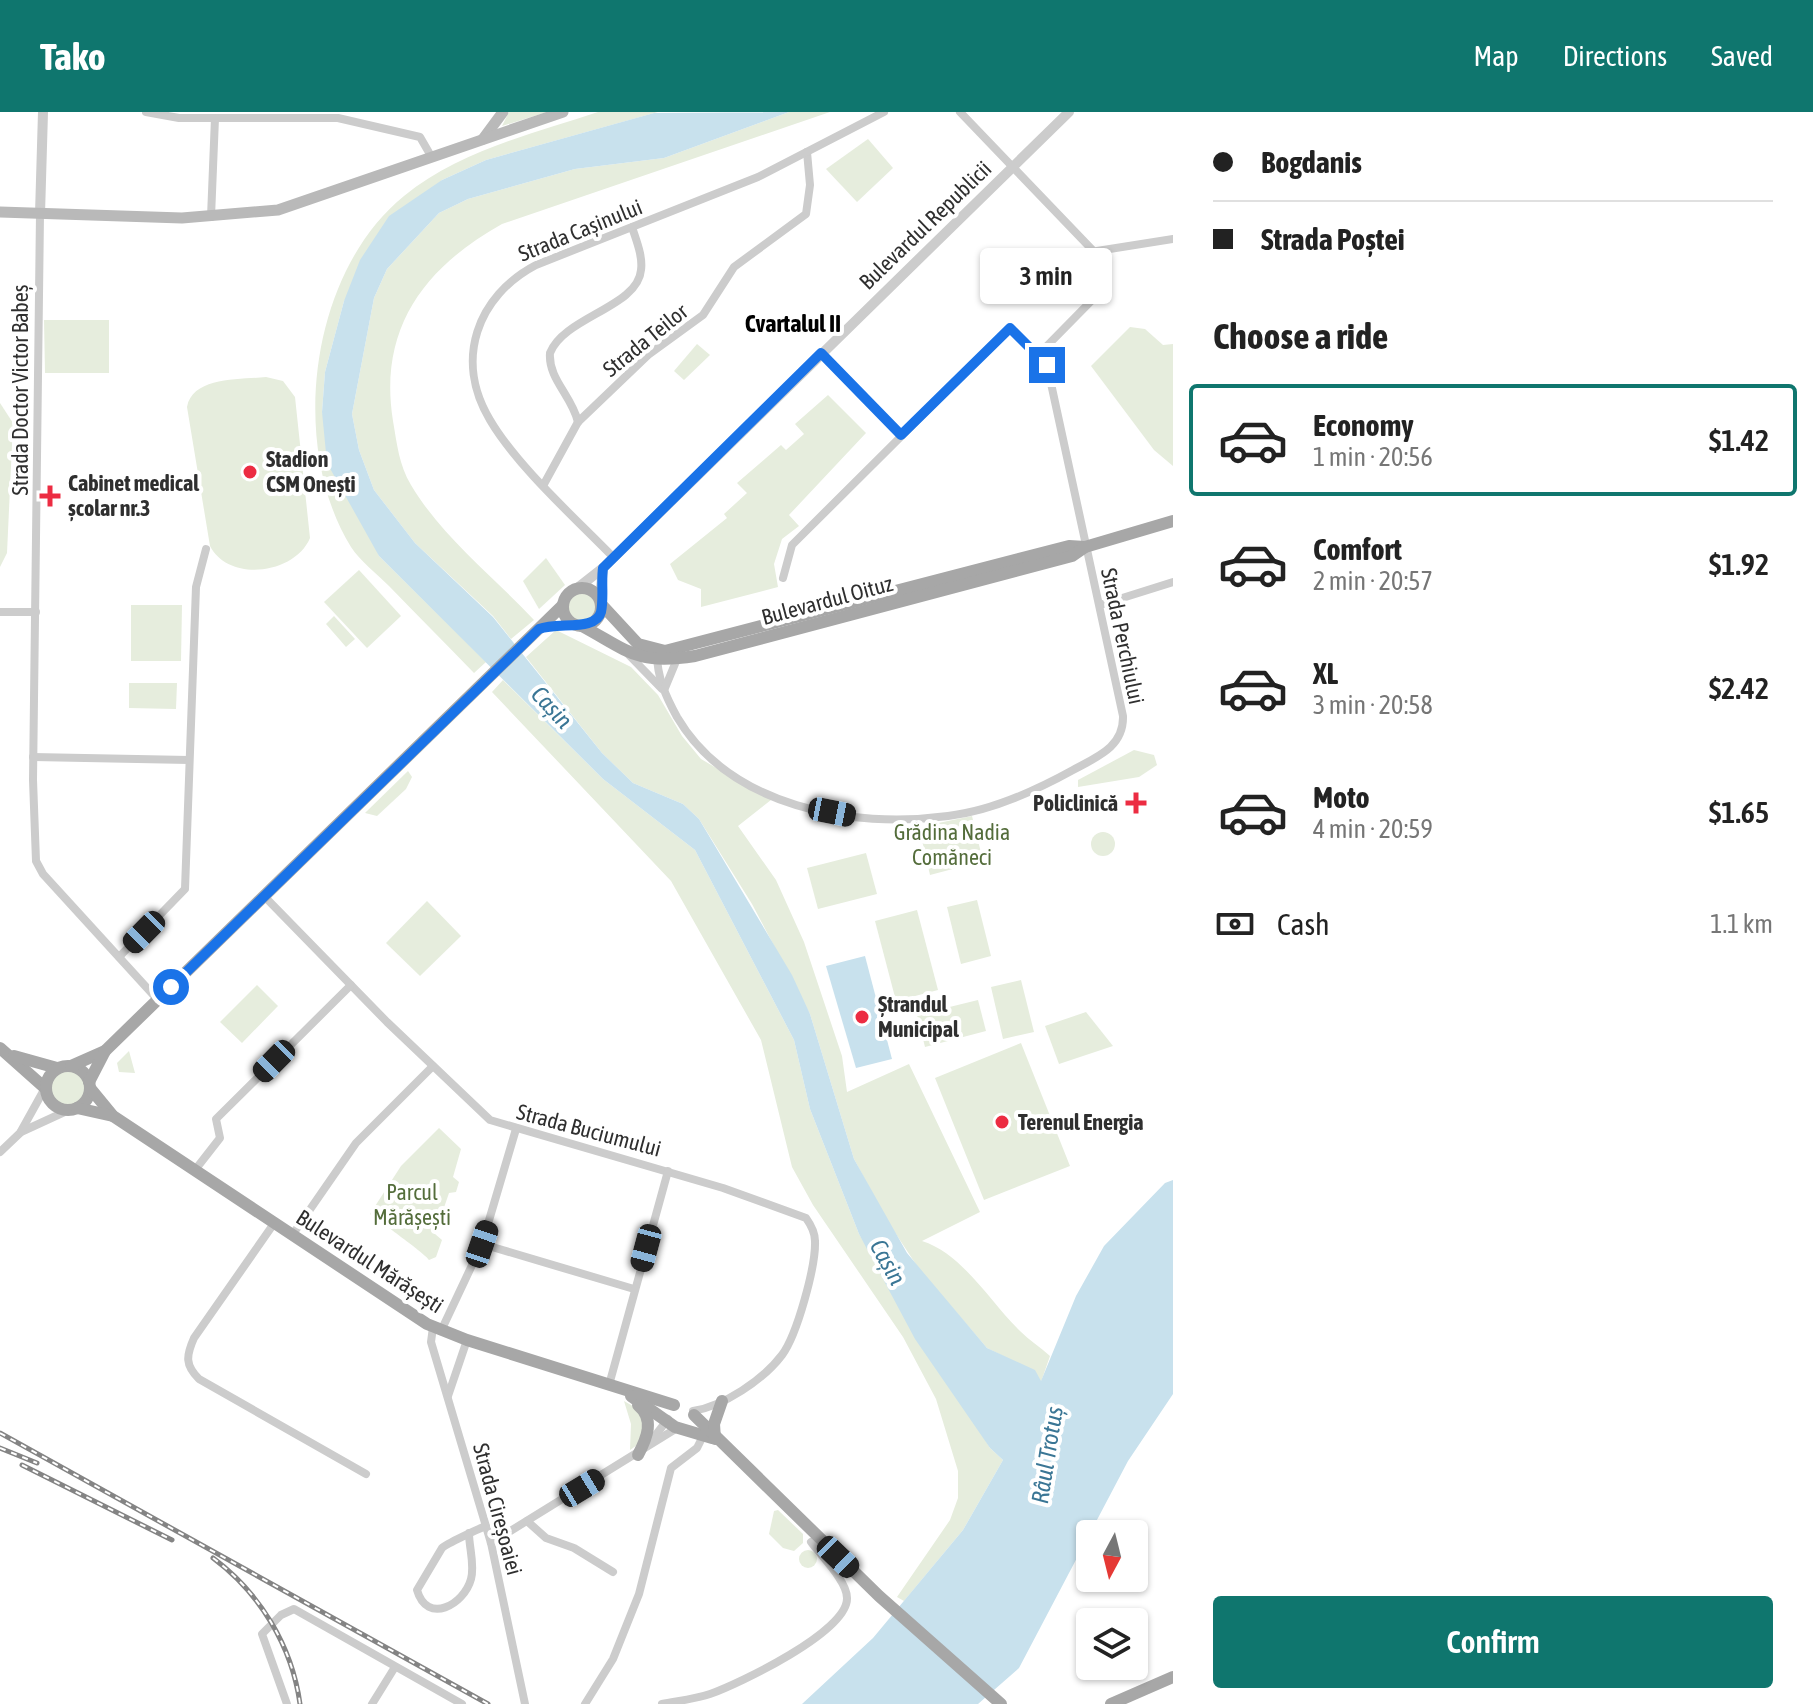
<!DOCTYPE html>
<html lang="en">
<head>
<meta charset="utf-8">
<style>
	body { margin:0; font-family:"Asap Condensed",sans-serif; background:#f6f6f6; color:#222; height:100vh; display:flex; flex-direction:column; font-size:30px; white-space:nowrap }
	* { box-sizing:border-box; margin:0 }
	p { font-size:26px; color:#767676 }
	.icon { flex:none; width:44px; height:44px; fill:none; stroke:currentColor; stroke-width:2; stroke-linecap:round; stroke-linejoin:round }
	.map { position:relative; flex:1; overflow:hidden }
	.panel { display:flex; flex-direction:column; background:#fff; width:640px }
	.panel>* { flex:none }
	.guide { display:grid; align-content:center; height:176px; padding:0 40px; background:#fff }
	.needle { width:52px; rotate:187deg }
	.fabs { position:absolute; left:1076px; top:1408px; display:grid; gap:16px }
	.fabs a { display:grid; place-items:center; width:72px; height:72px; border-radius:8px; background:#fff; box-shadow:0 2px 6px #0004; font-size:40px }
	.end { position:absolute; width:36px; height:36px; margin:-18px; border:10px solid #1a73e8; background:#fff; box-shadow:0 0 0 4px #fff }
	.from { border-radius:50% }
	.bubble { position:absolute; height:56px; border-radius:8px; background:#fff; box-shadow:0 2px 6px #0004; font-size:26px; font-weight:600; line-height:56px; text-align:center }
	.car { position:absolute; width:24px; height:48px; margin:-24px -12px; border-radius:10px; box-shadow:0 0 6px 2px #0007; background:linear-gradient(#222 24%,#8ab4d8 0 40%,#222 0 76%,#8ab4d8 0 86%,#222 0) }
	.guide b { display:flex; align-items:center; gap:28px; height:76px; font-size:30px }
	.guide b+b { border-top:2px solid #e0e0e0 }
	.guide i { width:20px; height:20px; background:#222 }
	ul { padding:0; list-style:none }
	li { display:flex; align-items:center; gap:24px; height:112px; margin:0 16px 12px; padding:0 24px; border:4px solid transparent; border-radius:8px }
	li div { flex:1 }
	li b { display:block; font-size:30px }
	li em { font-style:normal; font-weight:600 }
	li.selected { border-color:#0f766e }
	li>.icon { width:72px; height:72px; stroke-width:1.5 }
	h2 { padding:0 40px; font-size:36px; line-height:96px }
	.pay { display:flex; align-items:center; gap:20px; height:88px; padding:0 40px; font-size:30px }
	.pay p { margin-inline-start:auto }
	.primary-button { display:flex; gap:16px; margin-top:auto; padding:16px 40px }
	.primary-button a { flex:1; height:92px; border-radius:8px; background:#0f766e; color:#fff; font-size:32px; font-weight:600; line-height:92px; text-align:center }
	header { display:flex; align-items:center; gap:48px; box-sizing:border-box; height:112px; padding:0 40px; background:#0f766e; color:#fff }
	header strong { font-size:38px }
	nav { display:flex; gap:44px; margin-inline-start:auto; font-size:28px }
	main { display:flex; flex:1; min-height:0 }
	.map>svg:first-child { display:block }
	.green { fill:#e6eddd }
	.water { fill:#c8e1ed }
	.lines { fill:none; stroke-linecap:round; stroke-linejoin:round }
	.minor { stroke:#ccc; stroke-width:8 }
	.tertiary { stroke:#ccc; stroke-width:10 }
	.secondary { stroke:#b9b9b9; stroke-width:11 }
	.primary { stroke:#a7a7a7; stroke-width:12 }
	.rail-casing { stroke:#848484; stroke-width:5 }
	.rail { stroke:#fff; stroke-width:2; stroke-dasharray:6; stroke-linecap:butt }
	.route { stroke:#1a73e8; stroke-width:10 }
	.poi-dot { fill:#ec2c42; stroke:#fff; stroke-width:3 }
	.labels { text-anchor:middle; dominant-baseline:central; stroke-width:8; stroke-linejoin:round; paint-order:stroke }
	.street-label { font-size:22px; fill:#2f2f2f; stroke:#fff }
	.poi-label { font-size:22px; font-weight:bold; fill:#2f2f2f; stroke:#fff; text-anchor:start }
	.park-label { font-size:22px; fill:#546d3b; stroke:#fff }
	.neighbourhood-label { font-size:24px; font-weight:bold; fill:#000; stroke:#fff }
	.water-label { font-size:24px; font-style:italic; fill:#3a7695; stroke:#fff }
</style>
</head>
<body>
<header>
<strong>Tako</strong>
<nav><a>Map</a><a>Directions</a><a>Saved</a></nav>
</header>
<main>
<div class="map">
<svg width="1173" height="1592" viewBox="0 0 1173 1592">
	<rect width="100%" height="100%" fill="#fff"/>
	<g class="green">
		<path d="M 509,0 L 547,0 L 502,14 Z"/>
		<path d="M 598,0 L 658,0 L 486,48 L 442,68 L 344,189 L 325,260 L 322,300 L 379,444 L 486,550 L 474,561 C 446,532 417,503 389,474 C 377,462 360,449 351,435 C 288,333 310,160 404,84 C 459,39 532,22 598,0 Z"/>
		<path d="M 789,0 L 830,0 L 502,112 C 425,155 378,216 393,309 C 397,332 399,353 411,373 C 442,425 493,464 534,508 L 511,527 L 493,504 L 415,431 L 374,378 L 359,338 L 352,302 L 374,186 L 387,157 L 439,101 L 468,87 L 575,57 L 664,46 Z"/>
		<path d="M 868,27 L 893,56 L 857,90 L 826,57 Z"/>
		<path d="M 44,208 L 109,208 L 109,261 L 45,261 Z"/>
		<path d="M 1130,215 L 1145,217 L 1163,233 L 1173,232 L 1173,354 L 1154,338 L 1091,254 Z"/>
		<path d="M 697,232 L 710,243 L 684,268 L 674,259 Z"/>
		<path d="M 266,265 L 283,269 L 295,285 L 310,426 C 295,462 229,471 210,434 L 187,295 C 193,264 241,268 266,265 Z"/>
		<path d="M 828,283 L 866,321 L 789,403 L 799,414 L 782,427 L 774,452 L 778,475 L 701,495 L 701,477 L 678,468 L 670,452 L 727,406 L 724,402 L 747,381 L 737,371 L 781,333 L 786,338 L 804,322 L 795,312 Z"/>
		<path d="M 0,291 L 13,311 L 7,441 L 0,455 Z"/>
		<path d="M 546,446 L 565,473 L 539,497 L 523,469 Z"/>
		<path d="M 359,458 L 401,504 L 367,536 L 324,490 Z"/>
		<circle cx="582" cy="495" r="19"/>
		<path d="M 131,493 L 182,493 L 181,549 L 131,549 Z"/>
		<path d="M 334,504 L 355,527 L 346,535 L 326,512 Z"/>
		<path d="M 556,518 L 631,555 L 658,583 L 682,624 L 701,647 L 771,688 L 738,714 L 776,768 L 804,830 L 842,944 L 847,980 L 909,952 L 980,1100 L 922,1129 C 963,1142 990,1190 1020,1219 C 1029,1228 1040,1235 1050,1244 L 1041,1270 L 1017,1251 L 987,1236 L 919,1157 L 888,1110 L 854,1047 L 810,902 L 752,792 L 699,707 L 683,692 L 633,671 L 602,641 L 526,545 Z"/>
		<path d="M 503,568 L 603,667 L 695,738 L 794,928 L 810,997 L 859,1122 L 990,1336 L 1003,1348 L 963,1418 L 904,1489 L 897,1485 L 950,1408 L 958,1386 L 958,1359 L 936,1287 L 903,1225 L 813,1093 L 792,1055 L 761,928 L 671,769 L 492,580 Z"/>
		<path d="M 129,571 L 177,571 L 176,597 L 129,596 Z"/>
		<path d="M 1134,638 L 1154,643 L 1157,653 L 1139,665 L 1078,675 L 1078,668 Z"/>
		<path d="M 408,659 L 412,665 L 406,677 L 377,704 L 365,701 Z"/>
		<path d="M 972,704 L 983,749 L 930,763 L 919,715 Z"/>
		<circle cx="1103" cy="732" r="12"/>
		<path d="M 866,741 L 877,782 L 818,797 L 807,756 Z"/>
		<path d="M 977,788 L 991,844 L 961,852 L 947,795 Z"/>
		<path d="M 427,789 L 461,824 L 420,864 L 386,831 Z"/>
		<path d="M 917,798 L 938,878 L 896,889 L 875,809 Z"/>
		<path d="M 1021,868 L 1034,920 L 1003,927 L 991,875 Z"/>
		<path d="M 257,873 L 278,894 L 242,931 L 220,910 Z"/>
		<path d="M 978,888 L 986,919 L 925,935 L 917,903 Z"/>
		<path d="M 1086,900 L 1113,934 L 1059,952 L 1045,914 Z"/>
		<path d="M 1021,931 L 1070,1054 L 984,1088 L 935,966 Z"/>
		<path d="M 129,939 L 135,961 L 119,960 L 117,951 Z"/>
		<circle cx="68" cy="976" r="17"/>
		<path d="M 439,1016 L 461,1037 L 453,1065 L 459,1070 L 456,1080 L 449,1081 L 435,1122 L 442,1128 L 436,1145 L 429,1148 C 427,1143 378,1108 370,1102 L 401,1054 Z"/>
		<path d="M 624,1289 C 644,1299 645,1310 640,1331 L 630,1338 L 631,1312 Z"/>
		<path d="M 778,1398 L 803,1422 L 803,1431 L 794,1439 L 783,1436 L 769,1422 L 774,1399 Z"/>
		<circle cx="808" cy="1447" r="9"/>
	</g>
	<g class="water">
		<path d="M 789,0 L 664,46 L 575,57 L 468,87 L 439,101 L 387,157 L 374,186 L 352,302 L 359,338 L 374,378 L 415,431 L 493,505 L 602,641 L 633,671 L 683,692 L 699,707 L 792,863 L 810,902 L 854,1047 L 907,1141 L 987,1236 L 1035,1258 L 1041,1269 L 1076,1184 L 1104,1134 L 1165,1071 L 1173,1068 L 1173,1282 L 1128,1349 L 1019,1556 L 978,1592 L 802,1592 L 873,1526 L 963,1418 L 1003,1348 L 990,1336 L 915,1227 L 859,1122 L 810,997 L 794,928 L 695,738 L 603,667 L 379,444 L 327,351 L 322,300 L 325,260 L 344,189 L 360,148 L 389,104 L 442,68 L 486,48 L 654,1 Z"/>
		<path d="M 865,844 L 892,947 L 856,956 L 826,854 Z"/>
	</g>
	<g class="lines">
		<g class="minor">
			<path d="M 146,0 L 179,6 L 338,6 L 420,25 L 431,44"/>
			<path d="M 960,0 L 1103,149 L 1101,179 L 1039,242"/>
			<path d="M 40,102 L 33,668 L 36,749 L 43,762 L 158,888"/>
			<path d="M 211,105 L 215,6"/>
			<path d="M 1097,139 L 1173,127"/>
			<path d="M 821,241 L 901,323"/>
			<path d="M 578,310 C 572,284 548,267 550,241 C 564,205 638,195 641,158 C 643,144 636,128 632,115"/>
			<path d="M 544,372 L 578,310 L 648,243 L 703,203 L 734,155 L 806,102 L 810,73 L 807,40"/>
			<path d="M 613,445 C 575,406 517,354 490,308 C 454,248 477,184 536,153 L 758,65 L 884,0"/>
			<path d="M 1100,493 L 1173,470"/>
			<path d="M 0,500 L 36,500"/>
			<path d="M 627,541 L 662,577"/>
			<path d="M 657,542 C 657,565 666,585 677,605 C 730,695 852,717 948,704 C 991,699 1035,679 1073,658 C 1097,645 1124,635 1123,604 L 1047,253 L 1010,216 L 792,433 L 783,466"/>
			<path d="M 665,576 L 677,547"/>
			<path d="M 33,645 L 189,648"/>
			<path d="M 264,784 L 387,910 L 490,1008 L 723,1076 L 806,1106 C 811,1113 815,1121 815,1129 C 816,1154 797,1223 782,1243 C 763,1268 724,1294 693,1299"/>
			<path d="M 119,845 L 185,777 L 196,475 L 206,437"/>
			<path d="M 21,1020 L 71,997"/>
			<path d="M 0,1040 L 20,1021 L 45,976"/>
			<path d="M 195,1058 L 220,1026 L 216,1007 L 351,873"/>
			<path d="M 275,1110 L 194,1226 C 186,1244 185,1253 199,1267 L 366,1362"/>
			<path d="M 293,1122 L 356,1031 L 433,954"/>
			<path d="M 482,1132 L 634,1177"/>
			<path d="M 433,1215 L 431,1230 L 491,1431 L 525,1592"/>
			<path d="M 441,1219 L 482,1132 L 516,1017"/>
			<path d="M 609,1273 L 668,1059"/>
			<path d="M 448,1284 L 467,1228"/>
			<path d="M 648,1333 L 668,1307"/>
			<path d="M 527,1409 L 546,1426 L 574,1436 L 613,1460"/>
			<path d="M 469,1421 C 469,1436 475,1452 471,1467 C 464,1493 427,1513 417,1478 L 442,1436 C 446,1432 478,1417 486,1414"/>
			<path d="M 491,1431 L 677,1316"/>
			<path d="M 287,1592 L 262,1522 L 281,1503 L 294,1497 L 462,1592"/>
			<path d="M 372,1592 L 395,1555"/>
			<path d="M 585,1592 L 613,1547 L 639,1482 L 671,1356 L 697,1336 L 703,1324"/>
			<path d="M 662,1592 C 677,1589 695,1587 710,1582 C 738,1572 848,1520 847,1486 C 847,1469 821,1444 811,1430"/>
		</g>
		<g class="tertiary">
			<path d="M 40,102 L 43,0"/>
			<path d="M 575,478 L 603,456 L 1069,0"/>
			<path d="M 600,487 L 603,456"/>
		</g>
		<g class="secondary">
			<path d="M 483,27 L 503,0"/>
			<path d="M 0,100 L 182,106 L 278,98 L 563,0"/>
		</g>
		<g class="primary">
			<circle cx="582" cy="495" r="19"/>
			<path d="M 601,492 L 638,532 L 665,539 L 1069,434 L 1085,435"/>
			<path d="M 582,514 C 630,540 637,553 695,544 L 1072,444 L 1085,435 L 1173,409"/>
			<path d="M 0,936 L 45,976"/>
			<path d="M 14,944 L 57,956"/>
			<circle cx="68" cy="976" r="22"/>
			<path d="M 71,954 L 105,939"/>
			<path d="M 89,970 L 105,939 L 563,493"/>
			<path d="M 90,976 L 113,1004 L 427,1212 L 467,1228 L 674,1293"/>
			<path d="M 77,996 L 113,1004"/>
			<path d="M 631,1284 L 675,1315 L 712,1326"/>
			<path d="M 694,1303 L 879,1484 L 1001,1592"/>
			<path d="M 715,1327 L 714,1312 L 722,1289"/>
			<path d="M 638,1343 C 647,1326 655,1307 638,1293"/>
			<path d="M 1111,1592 L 1173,1565"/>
		</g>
		<g class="rail-casing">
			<g id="rail">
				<path d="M 0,1321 L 488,1592"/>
				<path d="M 0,1336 L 37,1351"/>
				<path d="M 22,1353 L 172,1428"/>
				<path d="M 213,1446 C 260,1481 292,1534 300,1592"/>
			</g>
		</g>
		<use href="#rail" class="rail"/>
	</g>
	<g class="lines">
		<path class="route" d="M 171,875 L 539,517 C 559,510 596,519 601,500 C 604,487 601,470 603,456 L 821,241 L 901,323 L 1010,216 L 1047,253"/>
	</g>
	<g class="poi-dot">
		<circle cx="250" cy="360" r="8"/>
		<path d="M46 372h8v8h8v8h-8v8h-8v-8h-8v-8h8z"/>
		<path d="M1132 679h8v8h8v8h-8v8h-8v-8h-8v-8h8z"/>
		<circle cx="862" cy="905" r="8"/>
		<circle cx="1002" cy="1010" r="8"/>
	</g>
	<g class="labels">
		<g class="street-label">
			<text transform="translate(925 113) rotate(-44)">Bulevardul Republicii</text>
			<text transform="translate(580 118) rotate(-22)">Strada Cașinului</text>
			<text transform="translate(645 228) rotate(-39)">Strada Teilor</text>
			<text transform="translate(20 278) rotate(-90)">Strada Doctor Victor Babeș</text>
			<text transform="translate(827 488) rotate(-15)">Bulevardul Oituz</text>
			<text transform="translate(1123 524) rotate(78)">Strada Perchiului</text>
			<text transform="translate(589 1018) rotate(15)">Strada Buciumului</text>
			<text transform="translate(370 1149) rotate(33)">Bulevardul Mărășești</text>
			<text transform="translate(498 1397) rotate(75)">Strada Cireșoaiei</text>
		</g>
		<g class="poi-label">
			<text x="266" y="347">Stadion<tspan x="266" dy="25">CSM Onești</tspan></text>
			<text x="68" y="371">Cabinet medical<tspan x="68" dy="25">școlar nr.3</tspan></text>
			<text x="1118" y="691" text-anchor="end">Policlinică</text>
			<text x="878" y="892">Ștrandul<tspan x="878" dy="25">Municipal</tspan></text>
			<text x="1018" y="1010">Terenul Energia</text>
		</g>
		<g class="park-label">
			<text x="952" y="720">Grădina Nadia<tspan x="952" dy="25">Comăneci</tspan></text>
			<text x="412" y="1080">Parcul<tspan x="412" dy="25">Mărășești</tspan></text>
		</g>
		<g class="neighbourhood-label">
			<text x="793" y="211">Cvartalul II</text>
		</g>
		<g class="water-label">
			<text transform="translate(552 595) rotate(47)">Cașin</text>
			<text transform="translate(888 1150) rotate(61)">Cașin</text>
			<text transform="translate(1047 1343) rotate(-81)">Râul Trotuș</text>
		</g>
	</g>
</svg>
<div class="fabs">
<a><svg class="needle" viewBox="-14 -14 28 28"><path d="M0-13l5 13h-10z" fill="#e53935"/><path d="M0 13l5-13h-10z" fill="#767676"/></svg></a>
<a><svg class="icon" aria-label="layers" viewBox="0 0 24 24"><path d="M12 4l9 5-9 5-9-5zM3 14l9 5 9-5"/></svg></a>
</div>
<i class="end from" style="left:171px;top:875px"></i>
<i class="end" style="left:1047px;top:253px"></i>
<div class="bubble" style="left:980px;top:136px;width:132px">3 min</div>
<i class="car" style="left:832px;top:700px;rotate:101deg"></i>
<i class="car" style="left:144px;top:820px;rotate:225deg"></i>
<i class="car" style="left:274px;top:949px;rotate:225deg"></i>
<i class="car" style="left:482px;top:1132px;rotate:19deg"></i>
<i class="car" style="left:646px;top:1136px;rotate:195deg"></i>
<i class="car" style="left:582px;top:1376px;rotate:59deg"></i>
<i class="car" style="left:838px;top:1445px;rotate:134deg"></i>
</div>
<section class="panel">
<div class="guide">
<b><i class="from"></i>Bogdanis</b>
<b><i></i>Strada Poștei</b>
</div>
<h2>Choose a ride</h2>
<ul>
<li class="selected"><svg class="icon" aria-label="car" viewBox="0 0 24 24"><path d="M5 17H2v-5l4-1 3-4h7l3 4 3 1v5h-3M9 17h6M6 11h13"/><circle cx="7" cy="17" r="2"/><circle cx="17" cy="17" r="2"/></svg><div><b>Economy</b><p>1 min · 20:56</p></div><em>$1.42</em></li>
<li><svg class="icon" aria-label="car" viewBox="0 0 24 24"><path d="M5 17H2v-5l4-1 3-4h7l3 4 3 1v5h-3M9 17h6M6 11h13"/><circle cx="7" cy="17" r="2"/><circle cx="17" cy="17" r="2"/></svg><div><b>Comfort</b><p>2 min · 20:57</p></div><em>$1.92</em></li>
<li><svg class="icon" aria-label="car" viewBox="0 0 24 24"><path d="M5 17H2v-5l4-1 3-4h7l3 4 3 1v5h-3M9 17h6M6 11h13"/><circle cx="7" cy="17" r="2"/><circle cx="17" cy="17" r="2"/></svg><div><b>XL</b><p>3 min · 20:58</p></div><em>$2.42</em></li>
<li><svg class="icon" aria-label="car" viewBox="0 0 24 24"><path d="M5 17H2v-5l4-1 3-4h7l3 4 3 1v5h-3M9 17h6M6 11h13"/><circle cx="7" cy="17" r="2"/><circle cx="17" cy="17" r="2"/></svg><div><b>Moto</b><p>4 min · 20:59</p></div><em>$1.65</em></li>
</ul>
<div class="pay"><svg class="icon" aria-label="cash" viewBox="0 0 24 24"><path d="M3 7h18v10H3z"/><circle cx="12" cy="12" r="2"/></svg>Cash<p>1.1 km</p></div>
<div class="primary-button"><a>Confirm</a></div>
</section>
</main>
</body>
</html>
